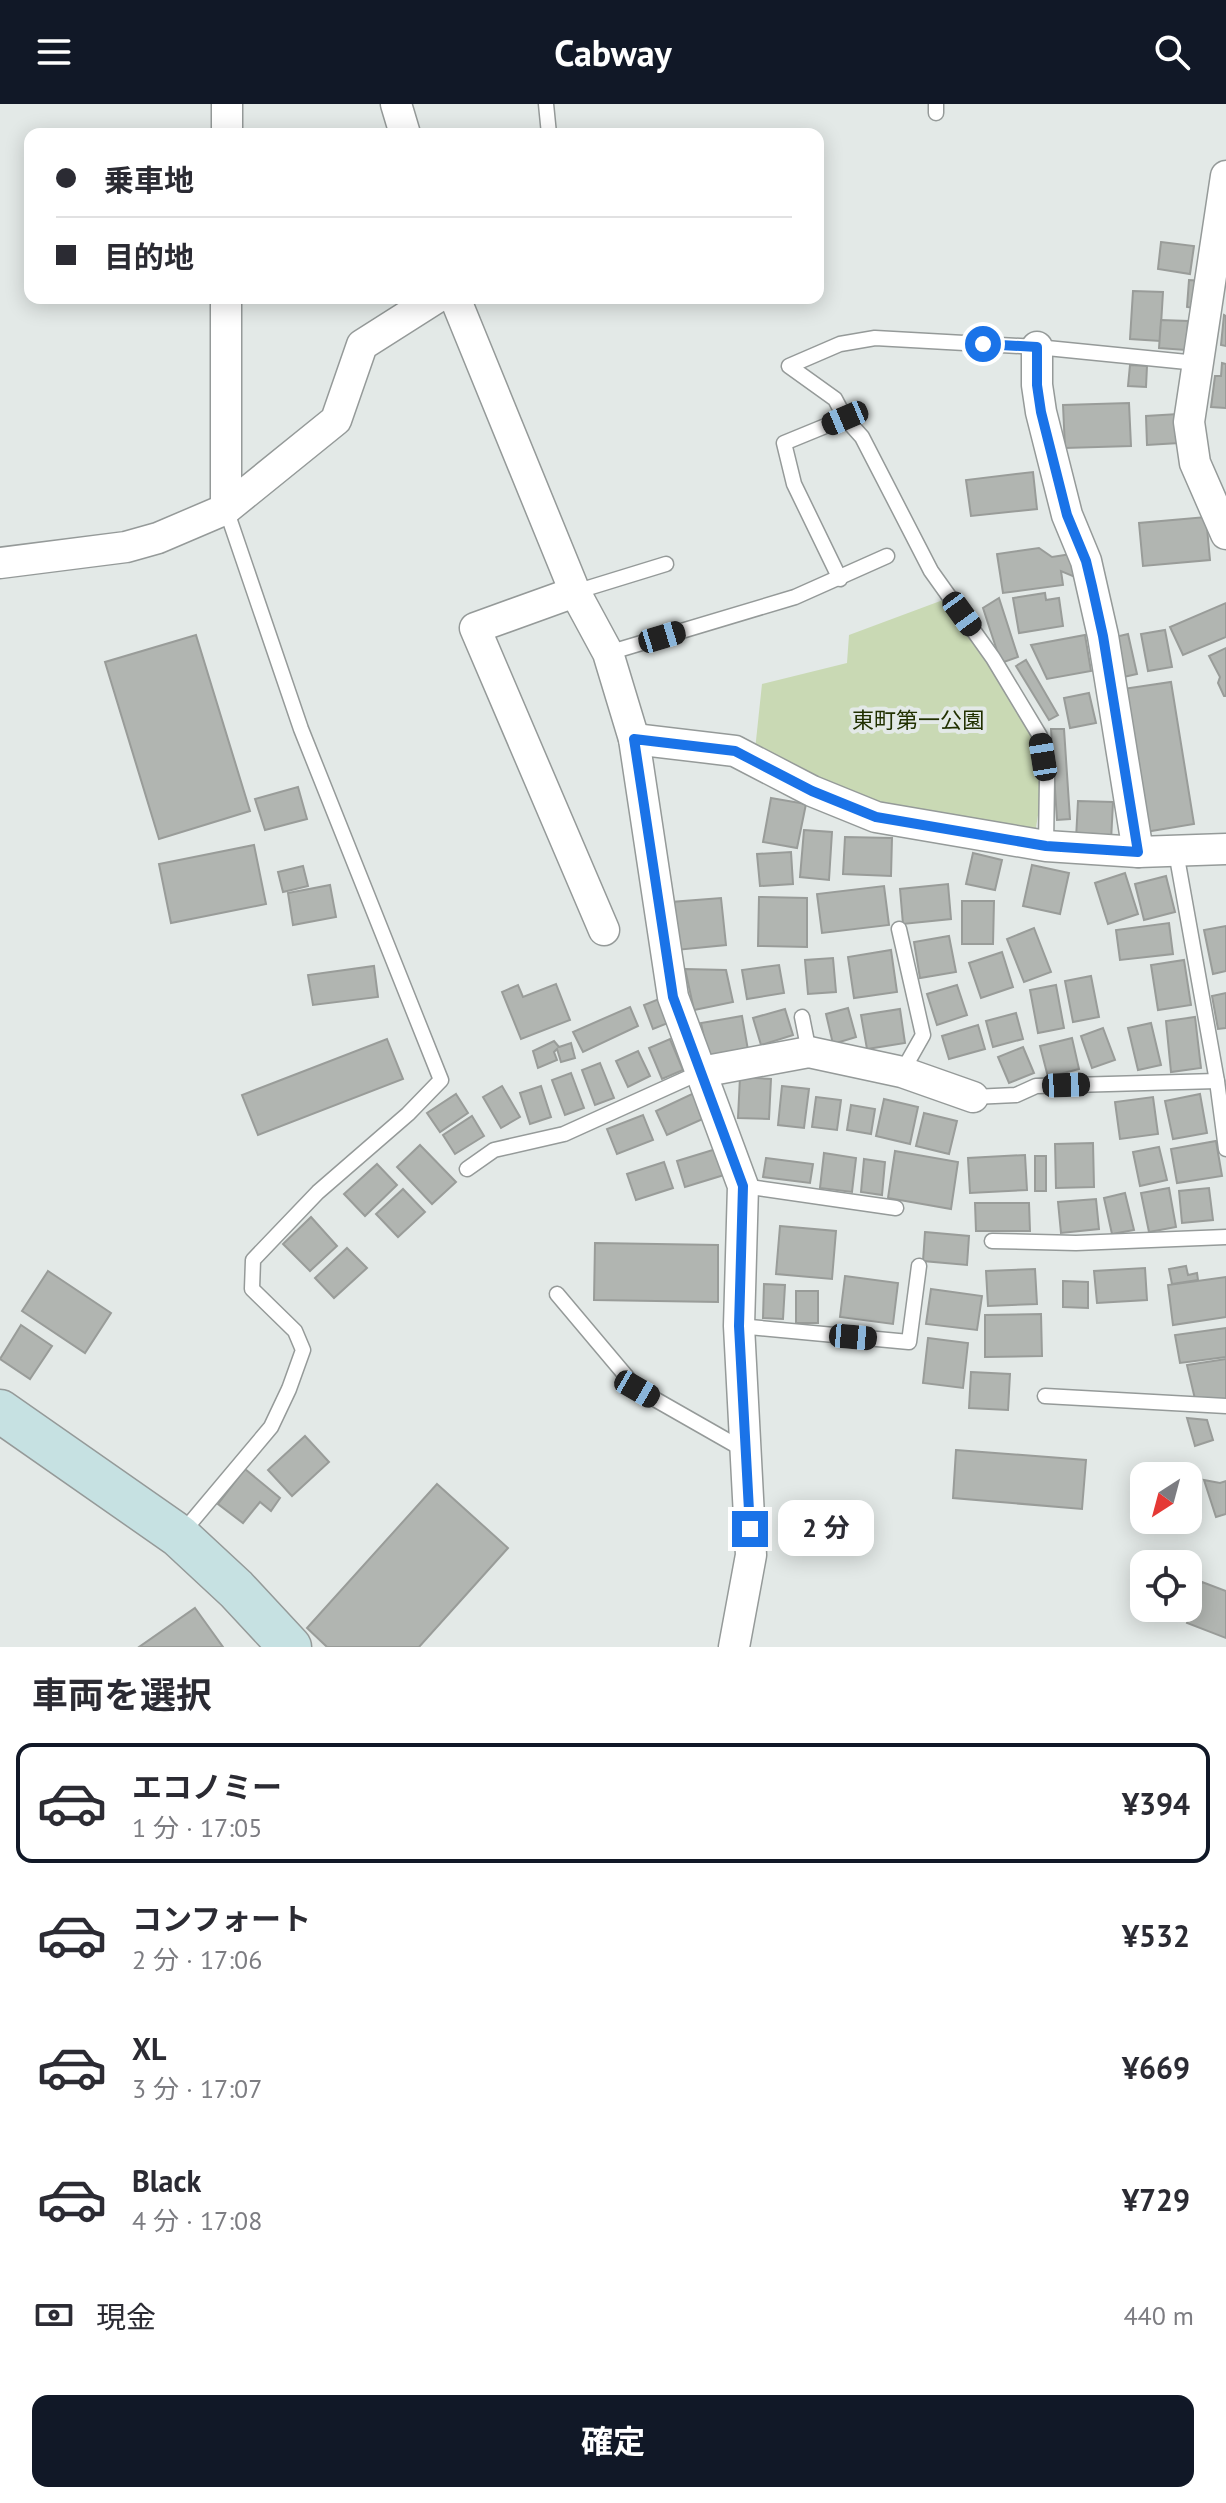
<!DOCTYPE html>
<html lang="ja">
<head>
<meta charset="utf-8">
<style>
	body { margin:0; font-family:"PT Sans","Noto Sans JP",sans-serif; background:#f7f7f7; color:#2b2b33; height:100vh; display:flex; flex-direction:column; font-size:30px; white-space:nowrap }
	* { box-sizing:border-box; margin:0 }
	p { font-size:26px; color:#7c7c81 }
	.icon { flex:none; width:44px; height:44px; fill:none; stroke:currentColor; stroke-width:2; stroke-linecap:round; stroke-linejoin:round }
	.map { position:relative; height:1543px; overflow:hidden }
	.side { display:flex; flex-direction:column; background:#fff; flex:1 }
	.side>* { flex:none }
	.hud { position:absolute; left:24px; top:24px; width:800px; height:176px; border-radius:16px; box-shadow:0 4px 20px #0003; display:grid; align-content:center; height:176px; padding:0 32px; background:#fff }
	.needle { width:52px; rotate:216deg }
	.buttons { position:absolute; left:1130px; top:1358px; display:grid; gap:16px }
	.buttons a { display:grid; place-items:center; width:72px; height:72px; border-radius:16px; background:#fff; box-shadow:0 4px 20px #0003; font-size:40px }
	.end { position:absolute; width:36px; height:36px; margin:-18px; border:10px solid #1a73e8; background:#fff; box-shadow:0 0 0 4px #fff }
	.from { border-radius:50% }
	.bubble { position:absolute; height:56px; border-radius:16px; background:#fff; box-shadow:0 4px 20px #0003; font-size:26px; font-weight:700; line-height:56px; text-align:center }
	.car { position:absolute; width:24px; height:48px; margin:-24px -12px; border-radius:10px; box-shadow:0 0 6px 2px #0007; background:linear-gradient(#222 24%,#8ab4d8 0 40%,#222 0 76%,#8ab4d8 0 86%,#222 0) }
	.hud b { display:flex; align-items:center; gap:28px; height:76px; font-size:30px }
	.hud b+b { border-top:2px solid #e1e1e2 }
	.hud i { width:20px; height:20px; background:#2b2b33 }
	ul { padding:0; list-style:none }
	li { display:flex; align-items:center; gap:24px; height:120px; margin:0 16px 12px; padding:0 16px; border:4px solid transparent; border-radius:16px }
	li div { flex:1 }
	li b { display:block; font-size:30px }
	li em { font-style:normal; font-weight:700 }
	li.active { border-color:#111827 }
	li>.icon { width:72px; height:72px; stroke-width:1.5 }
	h2 { padding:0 32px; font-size:36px; line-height:96px }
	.pay { display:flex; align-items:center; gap:20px; height:88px; padding:0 32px; font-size:30px }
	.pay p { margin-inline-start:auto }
	.primary-button { display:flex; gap:16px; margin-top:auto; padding:16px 32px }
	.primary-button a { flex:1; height:92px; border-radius:16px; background:#111827; color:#fff; font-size:32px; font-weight:700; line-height:92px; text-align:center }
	header { display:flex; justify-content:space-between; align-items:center; height:104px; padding:0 32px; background:#111827; color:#fff; font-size:36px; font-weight:700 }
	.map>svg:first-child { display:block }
	.green { fill:#c9d9b4 }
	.building { fill:#b1b5b1; stroke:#999c99; stroke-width:2 }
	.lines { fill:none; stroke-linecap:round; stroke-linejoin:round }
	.lane-casing { stroke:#959a99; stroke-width:17 }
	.street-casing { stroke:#959a99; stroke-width:33 }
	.secondary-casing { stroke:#959a99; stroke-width:45 }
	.lane { stroke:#fff; stroke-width:14 }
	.street { stroke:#fff; stroke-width:30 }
	.secondary { stroke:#c6e1e2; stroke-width:42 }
	.route { stroke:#1a73e8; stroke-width:10 }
	.labels { text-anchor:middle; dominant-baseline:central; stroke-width:8; stroke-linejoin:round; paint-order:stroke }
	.park-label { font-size:22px; fill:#213000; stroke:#e3e9e7 }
</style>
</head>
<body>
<header><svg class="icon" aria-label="menu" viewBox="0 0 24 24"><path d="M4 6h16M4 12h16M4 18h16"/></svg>Cabway<svg class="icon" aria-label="search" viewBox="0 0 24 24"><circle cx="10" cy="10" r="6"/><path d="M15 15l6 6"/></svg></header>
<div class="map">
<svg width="1226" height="1543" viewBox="0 0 1226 1543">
	<rect width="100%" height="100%" fill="#e3e9e7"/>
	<path class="green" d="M 943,496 C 983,550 1033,602 1041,671 C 1043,690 1037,713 1035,732 L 872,703 L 755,646 L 762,580 L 847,559 L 849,531 Z"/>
	<g class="building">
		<path d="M 1161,138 L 1194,142 L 1190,170 L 1158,165 Z"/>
		<path d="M 1189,176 L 1203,177 L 1201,205 L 1187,203 Z"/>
		<path d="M 1133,187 L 1163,188 L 1160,237 L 1130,235 Z"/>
		<path d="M 1224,211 L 1226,212 L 1226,242 L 1221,241 Z"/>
		<path d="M 1161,216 L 1188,217 L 1186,246 L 1159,244 Z"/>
		<path d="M 1222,259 L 1226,260 L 1226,304 L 1211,303 L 1215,272 L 1221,272 Z"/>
		<path d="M 1130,261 L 1147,262 L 1146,283 L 1128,282 Z"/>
		<path d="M 1129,299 L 1131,342 L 1065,344 L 1063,301 Z"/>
		<path d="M 1178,310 L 1179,339 L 1147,341 L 1146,312 Z"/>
		<path d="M 1033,368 L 1037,405 L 971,412 L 966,376 Z"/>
		<path d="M 1206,413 L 1210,456 L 1143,462 L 1139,419 Z"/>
		<path d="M 1039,444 L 1052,453 L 1078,449 L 1082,476 L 1061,467 L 1063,481 L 1003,489 L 997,450 Z"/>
		<path d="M 1045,489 L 1046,496 L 1059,494 L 1063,522 L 1019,529 L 1013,494 Z"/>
		<path d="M 999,494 L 1018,553 L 1001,559 L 983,504 Z"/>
		<path d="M 1226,499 L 1226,533 L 1183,551 L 1170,523 Z"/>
		<path d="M 1165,526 L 1172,563 L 1148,567 L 1141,530 Z"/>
		<path d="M 1128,530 L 1137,570 L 1119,574 L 1111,534 Z"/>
		<path d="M 196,531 L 250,707 L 159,735 L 105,558 Z"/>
		<path d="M 1085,531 L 1091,567 L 1047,575 L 1031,541 Z"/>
		<path d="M 1226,544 L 1226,592 L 1224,592 L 1218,579 L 1220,573 L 1209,552 Z"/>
		<path d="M 1026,556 L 1058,611 L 1049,616 L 1016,562 Z"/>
		<path d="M 1171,578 L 1194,720 L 1139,729 L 1116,586 Z"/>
		<path d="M 1089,589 L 1096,619 L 1070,624 L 1064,594 Z"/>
		<path d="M 1051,625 L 1064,625 L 1070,715 L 1057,716 Z"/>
		<path d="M 298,683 L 307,715 L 265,726 L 255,695 Z"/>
		<path d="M 771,694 L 806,700 L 797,744 L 763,738 Z"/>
		<path d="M 1078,697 L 1113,698 L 1111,737 L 1076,735 Z"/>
		<path d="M 804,726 L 832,728 L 829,776 L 800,773 Z"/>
		<path d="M 845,733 L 892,734 L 891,772 L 843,770 Z"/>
		<path d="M 254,741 L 266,800 L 171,819 L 159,760 Z"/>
		<path d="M 791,748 L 793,780 L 760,782 L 757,750 Z"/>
		<path d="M 973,749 L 1002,756 L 995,786 L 966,780 Z"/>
		<path d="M 1032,761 L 1069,769 L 1060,810 L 1023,802 Z"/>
		<path d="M 303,762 L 308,782 L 283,788 L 278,768 Z"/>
		<path d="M 1125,769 L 1138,810 L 1108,820 L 1095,779 Z"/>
		<path d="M 1166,772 L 1175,808 L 1144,816 L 1135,780 Z"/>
		<path d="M 948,780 L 951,815 L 903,820 L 900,785 Z"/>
		<path d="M 330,781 L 336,813 L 293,821 L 288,789 Z"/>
		<path d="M 884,782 L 889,821 L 822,829 L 817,790 Z"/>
		<path d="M 759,793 L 807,794 L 807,843 L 758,842 Z"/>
		<path d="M 721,794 L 726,841 L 676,846 L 671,798 Z"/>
		<path d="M 962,797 L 994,797 L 993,840 L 962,840 Z"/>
		<path d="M 1169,819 L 1173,850 L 1120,856 L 1116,826 Z"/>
		<path d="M 1226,822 L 1226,867 L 1213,870 L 1204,826 Z"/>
		<path d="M 1034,824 L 1051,868 L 1024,878 L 1007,835 Z"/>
		<path d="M 949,832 L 956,868 L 920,874 L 914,838 Z"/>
		<path d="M 891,846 L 897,888 L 854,894 L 848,853 Z"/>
		<path d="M 1002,848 L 1013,883 L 981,894 L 969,859 Z"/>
		<path d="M 833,854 L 836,888 L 808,890 L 805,856 Z"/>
		<path d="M 1184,856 L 1191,901 L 1158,906 L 1151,861 Z"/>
		<path d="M 779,861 L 784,889 L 747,895 L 742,866 Z"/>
		<path d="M 374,862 L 378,893 L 313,901 L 308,871 Z"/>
		<path d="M 685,865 L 726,866 L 733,898 L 694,906 Z"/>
		<path d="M 1091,872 L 1099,913 L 1073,918 L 1065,877 Z"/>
		<path d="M 556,880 L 570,916 L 521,935 L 502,888 L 518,881 L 523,893 Z"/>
		<path d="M 957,881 L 967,911 L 937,921 L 927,890 Z"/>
		<path d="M 1056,881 L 1064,924 L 1038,929 L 1030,886 Z"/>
		<path d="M 1226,889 L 1226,924 L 1218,925 L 1212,892 Z"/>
		<path d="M 664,893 L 673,917 L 653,925 L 644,901 Z"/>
		<path d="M 630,903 L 638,922 L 583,948 L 573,928 Z"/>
		<path d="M 848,904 L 856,933 L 833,940 L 826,910 Z"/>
		<path d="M 785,905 L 793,931 L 761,941 L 753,914 Z"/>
		<path d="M 900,905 L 905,939 L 867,945 L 861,911 Z"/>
		<path d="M 1016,909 L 1023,935 L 993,943 L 986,917 Z"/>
		<path d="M 742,912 L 748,946 L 708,953 L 701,919 Z"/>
		<path d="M 1195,913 L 1201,964 L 1171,968 L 1166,917 Z"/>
		<path d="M 1151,919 L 1161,961 L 1138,966 L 1128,924 Z"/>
		<path d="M 978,921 L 985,945 L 949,955 L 942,932 Z"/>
		<path d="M 1103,924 L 1115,956 L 1092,964 L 1081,932 Z"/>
		<path d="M 1072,934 L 1079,965 L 1048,973 L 1040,942 Z"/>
		<path d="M 387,935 L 403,975 L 258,1031 L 242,991 Z"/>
		<path d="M 670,935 L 683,966 L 662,975 L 649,944 Z"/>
		<path d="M 554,937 L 559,943 L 571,939 L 575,954 L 561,958 L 557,945 L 554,948 L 557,956 L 538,964 L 533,947 Z"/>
		<path d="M 1023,943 L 1034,969 L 1009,979 L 998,953 Z"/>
		<path d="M 638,947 L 650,972 L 628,983 L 616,957 Z"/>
		<path d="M 600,959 L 614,994 L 595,1001 L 582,966 Z"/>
		<path d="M 571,969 L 584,1004 L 565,1011 L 552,976 Z"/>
		<path d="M 740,973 L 771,975 L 769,1015 L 738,1014 Z"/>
		<path d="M 502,982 L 520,1013 L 501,1024 L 483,993 Z"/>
		<path d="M 541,982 L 551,1013 L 530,1020 L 520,989 Z"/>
		<path d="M 782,982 L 809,985 L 804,1024 L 778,1021 Z"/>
		<path d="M 694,989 L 705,1014 L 667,1031 L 656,1007 Z"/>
		<path d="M 456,990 L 468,1009 L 440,1028 L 427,1009 Z"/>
		<path d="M 1200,990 L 1207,1029 L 1173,1035 L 1165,997 Z"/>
		<path d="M 816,993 L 841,996 L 837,1026 L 812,1023 Z"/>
		<path d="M 1153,993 L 1158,1030 L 1120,1035 L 1115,998 Z"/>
		<path d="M 884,995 L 918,1003 L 910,1040 L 876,1032 Z"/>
		<path d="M 851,1001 L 875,1005 L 871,1030 L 847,1026 Z"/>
		<path d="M 924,1009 L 957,1017 L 949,1050 L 916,1042 Z"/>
		<path d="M 643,1011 L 653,1036 L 617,1050 L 607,1025 Z"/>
		<path d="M 472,1012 L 484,1032 L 455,1050 L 443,1031 Z"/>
		<path d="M 1216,1037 L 1222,1072 L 1177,1079 L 1171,1045 Z"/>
		<path d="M 1093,1039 L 1094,1083 L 1056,1084 L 1055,1040 Z"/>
		<path d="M 420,1041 L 456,1078 L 432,1100 L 397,1063 Z"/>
		<path d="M 1159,1043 L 1167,1076 L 1140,1082 L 1133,1048 Z"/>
		<path d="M 716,1045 L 724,1071 L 685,1083 L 677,1057 Z"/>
		<path d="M 895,1047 L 958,1058 L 951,1105 L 888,1094 Z"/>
		<path d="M 824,1049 L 856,1054 L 852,1088 L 820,1084 Z"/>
		<path d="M 1025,1051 L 1027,1086 L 970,1089 L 968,1054 Z"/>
		<rect x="1035" y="1052" width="11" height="35"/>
		<path d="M 766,1054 L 813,1060 L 810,1079 L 763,1073 Z"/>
		<path d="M 864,1055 L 885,1058 L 882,1091 L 861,1088 Z"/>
		<path d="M 664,1058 L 673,1084 L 636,1096 L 627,1070 Z"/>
		<path d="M 377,1060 L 397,1081 L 365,1112 L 344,1090 Z"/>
		<path d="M 1169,1084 L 1176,1123 L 1149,1128 L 1141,1089 Z"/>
		<path d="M 1209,1084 L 1213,1116 L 1182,1119 L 1179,1087 Z"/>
		<path d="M 403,1085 L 425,1108 L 398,1133 L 376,1110 Z"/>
		<path d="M 1125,1089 L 1134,1126 L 1112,1130 L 1104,1094 Z"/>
		<path d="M 1096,1095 L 1099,1125 L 1061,1129 L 1058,1098 Z"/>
		<path d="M 975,1099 L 1029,1099 L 1030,1127 L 976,1127 Z"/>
		<path d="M 311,1113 L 337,1142 L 310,1167 L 283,1140 Z"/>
		<path d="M 780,1122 L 836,1127 L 832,1175 L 776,1170 Z"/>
		<path d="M 925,1128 L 969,1132 L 967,1161 L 923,1157 Z"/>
		<path d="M 595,1139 L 718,1141 L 718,1198 L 594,1196 Z"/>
		<path d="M 347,1144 L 367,1164 L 334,1194 L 315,1174 Z"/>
		<path d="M 1186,1162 L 1188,1171 L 1197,1169 L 1198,1176 L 1172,1180 L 1169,1165 Z"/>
		<path d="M 1145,1164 L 1147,1196 L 1097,1199 L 1094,1167 Z"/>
		<path d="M 1035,1165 L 1037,1200 L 988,1202 L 986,1167 Z"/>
		<path d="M 48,1167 L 111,1209 L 85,1249 L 22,1207 Z"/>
		<path d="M 845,1172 L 898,1179 L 893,1220 L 840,1213 Z"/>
		<path d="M 1226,1173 L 1226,1213 L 1173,1221 L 1168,1181 Z"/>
		<path d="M 1063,1177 L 1088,1178 L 1088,1204 L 1063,1203 Z"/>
		<path d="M 764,1180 L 785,1181 L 783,1215 L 763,1214 Z"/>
		<path d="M 931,1185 L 982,1192 L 977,1226 L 926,1220 Z"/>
		<rect x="796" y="1187" width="22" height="32"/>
		<path d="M 1041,1210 L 1042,1252 L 985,1253 L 985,1211 Z"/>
		<path d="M 21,1221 L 52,1242 L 30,1275 L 0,1255 Z"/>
		<path d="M 1226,1224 L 1226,1253 L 1180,1259 L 1175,1231 Z"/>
		<path d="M 928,1234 L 968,1239 L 963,1284 L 923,1279 Z"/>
		<path d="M 1226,1255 L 1226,1295 L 1195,1295 L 1187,1261 Z"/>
		<path d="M 971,1268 L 1010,1270 L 1008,1306 L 969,1304 Z"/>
		<path d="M 1187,1314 L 1207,1316 L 1213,1336 L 1195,1342 Z"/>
		<path d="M 305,1332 L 329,1358 L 292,1392 L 268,1366 Z"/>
		<path d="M 956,1346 L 1086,1356 L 1082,1405 L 953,1394 Z"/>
		<path d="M 245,1365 L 280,1394 L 271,1407 L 260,1398 L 243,1419 L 218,1400 Z"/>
		<path d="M 1204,1376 L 1220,1379 L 1226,1377 L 1226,1410 L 1216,1413 Z"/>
		<path d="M 437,1380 L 508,1444 L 419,1543 L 327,1543 L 307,1524 Z"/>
		<path d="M 1202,1478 L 1226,1487 L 1226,1534 L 1187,1519 Z"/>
		<path d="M 195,1504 L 223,1543 L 139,1543 Z"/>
	</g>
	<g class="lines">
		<g class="lane-casing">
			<g id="lane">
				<path d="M 546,0 L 549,30"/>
				<path d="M 936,0 L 936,9"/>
				<path d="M 845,314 L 835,295 L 789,262 L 840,240 L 875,234 L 1037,243 L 1197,259"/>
				<path d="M 840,475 L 794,380 L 784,339 L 845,314 L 862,333 L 931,467 L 993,554 L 1040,632 L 1047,674 L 1046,742"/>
				<path d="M 575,488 L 666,460"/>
				<path d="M 608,549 L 795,493 L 887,452"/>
				<path d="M 1176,748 L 1217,977 L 1226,1045"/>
				<path d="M 899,825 L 923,931 L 902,968"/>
				<path d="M 802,913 L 809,948"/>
				<path d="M 973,993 L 1016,991 L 1036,982 L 1217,977"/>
				<path d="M 467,1065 L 494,1046 L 564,1030 L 701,968"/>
				<path d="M 743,1082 L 896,1104"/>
				<path d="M 992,1137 L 1076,1139 L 1226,1133"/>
				<path d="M 557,1190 L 637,1285 L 744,1346"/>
				<path d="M 739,1222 L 909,1238 L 919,1162"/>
				<path d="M 1045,1292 L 1226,1302"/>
				<path d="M 182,1429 L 271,1323 L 289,1285 L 303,1246 L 295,1227 L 252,1185 L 253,1156 L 318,1088 L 408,1010 L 441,976 L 301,625 L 226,405"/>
			</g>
		</g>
		<g class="street-casing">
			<g id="street">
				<path d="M 396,0 L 405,30"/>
				<path d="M 227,30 L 227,0"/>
				<path d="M 1226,72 L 1189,318 L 1195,359 L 1226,430"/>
				<path d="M 455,194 L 575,488 L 608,549 L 634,635 L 673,893 L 743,1082 L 739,1222 L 751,1451 L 734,1543"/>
				<path d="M 1037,243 L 1037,281 L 1041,308 L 1067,411 L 1086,457 L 1103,532 L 1138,748"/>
				<path d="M 226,405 L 226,194"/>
				<path d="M 0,459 L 126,443 L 158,434 L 226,405 L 336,316 L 362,241 L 436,194"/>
				<path d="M 575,488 L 475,524 L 604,826"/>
				<path d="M 634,635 L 735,647 L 812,687 L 876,713 L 1046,742 L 1138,748 L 1226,745"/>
				<path d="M 701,968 L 809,948 L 902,968 L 973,993"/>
			</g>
		</g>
		<g class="secondary-casing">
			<path id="secondary" d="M 0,1307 L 179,1432 L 236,1485 L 290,1543"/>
		</g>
		<use href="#lane" class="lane"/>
		<use href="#street" class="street"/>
		<use href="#secondary" class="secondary"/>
	</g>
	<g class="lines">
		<path class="route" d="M 750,1425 L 739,1222 L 743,1082 L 673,893 L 634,635 L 735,647 L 812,687 L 876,713 L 1046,742 L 1138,748 L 1103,532 L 1092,482 L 1086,457 L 1067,411 L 1041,308 L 1037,281 L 1037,243 L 983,240"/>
	</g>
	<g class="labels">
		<g class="park-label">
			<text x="918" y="616">東町第一公園</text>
		</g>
	</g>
</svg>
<div class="buttons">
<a><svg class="needle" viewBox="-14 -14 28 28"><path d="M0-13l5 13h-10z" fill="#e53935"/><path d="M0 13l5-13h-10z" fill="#7c7c81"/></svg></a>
<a><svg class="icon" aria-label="locate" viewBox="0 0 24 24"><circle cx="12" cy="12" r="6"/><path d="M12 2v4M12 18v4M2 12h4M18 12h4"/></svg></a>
</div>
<i class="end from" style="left:983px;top:240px"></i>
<i class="end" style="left:750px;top:1425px"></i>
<div class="bubble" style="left:778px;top:1396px;width:96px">2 分</div>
<i class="car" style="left:845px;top:314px;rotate:247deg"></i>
<i class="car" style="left:962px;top:510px;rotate:144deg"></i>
<i class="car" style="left:662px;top:533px;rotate:73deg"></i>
<i class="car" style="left:1043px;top:653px;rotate:351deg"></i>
<i class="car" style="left:1066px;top:981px;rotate:88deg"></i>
<i class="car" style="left:853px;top:1233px;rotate:95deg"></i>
<i class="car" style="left:637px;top:1285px;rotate:120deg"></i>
<div class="hud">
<b><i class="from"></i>乗車地</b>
<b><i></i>目的地</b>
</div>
</div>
<section class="side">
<h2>車両を選択</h2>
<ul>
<li class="active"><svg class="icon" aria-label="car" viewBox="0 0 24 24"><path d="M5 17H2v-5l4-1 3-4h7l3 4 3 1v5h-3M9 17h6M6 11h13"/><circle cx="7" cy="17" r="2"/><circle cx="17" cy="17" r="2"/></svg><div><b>エコノミー</b><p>1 分 · 17:05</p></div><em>¥394</em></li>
<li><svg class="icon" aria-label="car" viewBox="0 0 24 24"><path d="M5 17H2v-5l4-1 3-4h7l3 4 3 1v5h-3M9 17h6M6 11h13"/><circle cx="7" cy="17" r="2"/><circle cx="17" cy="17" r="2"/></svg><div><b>コンフォート</b><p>2 分 · 17:06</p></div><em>¥532</em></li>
<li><svg class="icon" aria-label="car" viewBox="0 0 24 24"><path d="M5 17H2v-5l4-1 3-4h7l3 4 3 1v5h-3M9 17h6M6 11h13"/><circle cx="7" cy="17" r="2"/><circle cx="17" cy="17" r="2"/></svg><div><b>XL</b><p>3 分 · 17:07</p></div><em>¥669</em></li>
<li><svg class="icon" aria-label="car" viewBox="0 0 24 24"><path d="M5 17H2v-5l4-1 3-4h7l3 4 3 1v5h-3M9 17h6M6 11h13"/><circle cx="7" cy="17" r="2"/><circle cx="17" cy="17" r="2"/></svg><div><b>Black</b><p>4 分 · 17:08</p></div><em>¥729</em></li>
</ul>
<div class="pay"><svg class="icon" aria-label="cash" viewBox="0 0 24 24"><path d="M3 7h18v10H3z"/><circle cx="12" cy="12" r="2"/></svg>現金<p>440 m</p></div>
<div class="primary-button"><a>確定</a></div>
</section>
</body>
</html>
